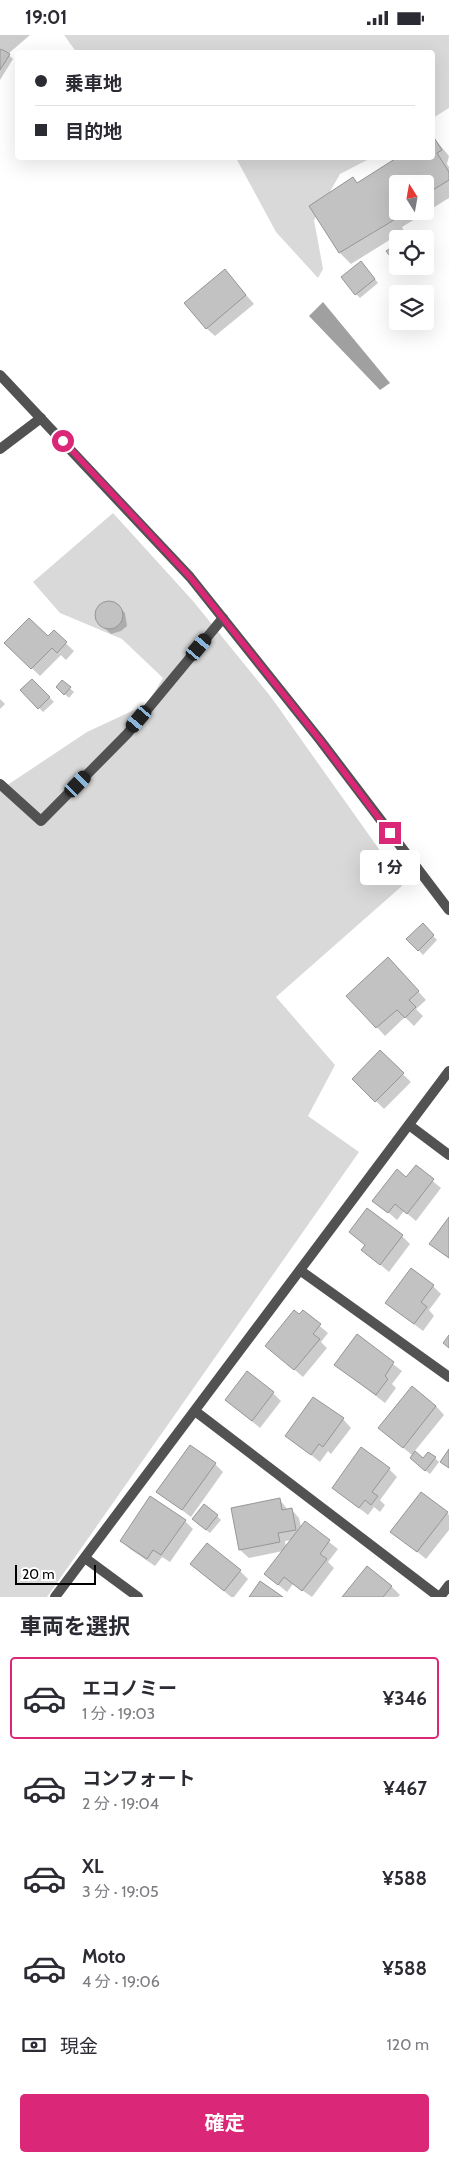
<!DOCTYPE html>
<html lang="ja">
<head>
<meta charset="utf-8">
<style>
	body { margin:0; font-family:Cabin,"Noto Sans JP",sans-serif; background:#f2f2f3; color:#2b2b33; height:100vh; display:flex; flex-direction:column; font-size:19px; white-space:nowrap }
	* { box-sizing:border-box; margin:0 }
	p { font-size:16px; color:#7c7c81 }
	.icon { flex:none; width:28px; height:28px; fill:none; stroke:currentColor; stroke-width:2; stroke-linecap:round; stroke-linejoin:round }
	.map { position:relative; height:1562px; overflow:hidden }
	.drawer { display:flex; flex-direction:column; background:#fff; flex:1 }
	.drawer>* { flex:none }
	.hud { position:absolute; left:15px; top:15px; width:420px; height:110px; border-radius:5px; box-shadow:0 5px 20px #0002; display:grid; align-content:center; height:110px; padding:0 20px; background:#fff }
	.needle { width:32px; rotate:349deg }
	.controls { position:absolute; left:389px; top:140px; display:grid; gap:10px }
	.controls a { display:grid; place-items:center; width:45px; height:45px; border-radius:5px; background:#fff; box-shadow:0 5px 20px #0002; font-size:25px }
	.scale { position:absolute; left:15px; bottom:12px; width:81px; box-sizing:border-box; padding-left:5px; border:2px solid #000; border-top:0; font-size:14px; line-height:18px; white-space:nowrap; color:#000; -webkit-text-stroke:4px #fff; paint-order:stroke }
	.end { position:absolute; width:22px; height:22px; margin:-11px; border:6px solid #db2777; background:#fff; box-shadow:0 0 0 2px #fff }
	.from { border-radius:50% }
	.bubble { position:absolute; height:35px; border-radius:5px; background:#fff; box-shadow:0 5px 20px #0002; font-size:16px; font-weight:700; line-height:35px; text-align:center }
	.car { position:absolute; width:15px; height:30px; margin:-15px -8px; border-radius:6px; box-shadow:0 0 4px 1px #0007; background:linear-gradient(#222 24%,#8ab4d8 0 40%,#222 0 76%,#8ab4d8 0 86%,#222 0) }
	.hud b { display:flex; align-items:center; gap:18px; height:48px; font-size:19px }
	.hud b+b { border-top:1px solid #e1e1e2 }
	.hud i { width:12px; height:12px; background:#2b2b33 }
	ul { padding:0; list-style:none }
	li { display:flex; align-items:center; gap:15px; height:82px; margin:0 10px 8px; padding:0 10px; border:2px solid transparent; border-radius:5px }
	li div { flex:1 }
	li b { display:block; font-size:19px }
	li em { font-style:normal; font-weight:700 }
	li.selected { border-color:#db2777 }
	li>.icon { width:45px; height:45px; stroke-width:1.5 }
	h2 { padding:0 20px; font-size:22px; line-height:60px }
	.pay { display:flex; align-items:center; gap:12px; height:55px; padding:0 20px; font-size:19px }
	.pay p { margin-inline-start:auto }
	.action { display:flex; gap:10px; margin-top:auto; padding:10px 20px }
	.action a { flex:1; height:58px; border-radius:5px; background:#db2777; color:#fff; font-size:20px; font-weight:700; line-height:58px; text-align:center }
	.status { display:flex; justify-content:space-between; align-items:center; height:35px; padding:0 25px; background:#fff; direction:ltr }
	.status svg { height:14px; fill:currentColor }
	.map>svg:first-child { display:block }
	.green { fill:#d9d9d9 }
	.water { fill:#a0a0a0 }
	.shadow { fill:#0003; fill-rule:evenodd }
	.building { fill:#c2c2c2; stroke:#969696 }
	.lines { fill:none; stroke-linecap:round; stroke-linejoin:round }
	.service { stroke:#525252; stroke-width:10 }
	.minor { stroke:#525252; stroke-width:10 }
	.tertiary { stroke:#525252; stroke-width:10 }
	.route { stroke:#db2777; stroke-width:6 }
</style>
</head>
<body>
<div class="status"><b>19:01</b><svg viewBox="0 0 49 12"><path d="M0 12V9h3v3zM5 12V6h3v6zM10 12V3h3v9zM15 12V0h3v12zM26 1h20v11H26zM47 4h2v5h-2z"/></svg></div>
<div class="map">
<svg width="449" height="1562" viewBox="0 0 449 1562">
	<rect width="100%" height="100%" fill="#fff"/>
	<g class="green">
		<path d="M 64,0 L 449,0 L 449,73 L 433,83 L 432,18 L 77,18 Z"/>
		<path d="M 236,123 L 371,123 L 340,139 L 314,185 L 323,234 L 318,243 L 276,197 Z"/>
		<path d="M 113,478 L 193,566 L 271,662 L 391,831 L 402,851 L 276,962 L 335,1030 L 308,1081 L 359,1117 L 47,1562 L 0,1562 L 0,755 L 87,697 L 147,669 L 163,643 L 122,604 L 60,578 L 33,547 Z"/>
	</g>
	<path class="water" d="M 323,267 L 390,348 L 380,355 L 309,281 Z"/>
	<g class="shadow">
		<path d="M 0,0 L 30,0 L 8,19 L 13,24 L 0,45 Z"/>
		<path d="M 433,102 L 449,121 L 447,129 L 449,132 L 449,163 L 402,192 L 404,196 L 351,229 L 340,218 L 353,144 L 358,149 L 432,122 ZM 398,149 L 425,149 L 425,176 L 398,176 Z"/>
		<path d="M 365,232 L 378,248 L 360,263 L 356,259 Z"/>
		<path d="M 225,236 L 254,269 L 215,301 L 206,293 Z"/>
		<path d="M 104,568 L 115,568 L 125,578 L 127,591 L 121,596 L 111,599 L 96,585 L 97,573 Z"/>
		<path d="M 54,597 L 74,616 L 66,625 L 61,620 L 40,641 L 6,608 L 48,603 Z"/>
		<path d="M 32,645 L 54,667 L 43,677 L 22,655 Z"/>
		<path d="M 62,646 L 74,657 L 69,663 L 57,652 Z"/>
		<path d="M 0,664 L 5,669 L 0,674 Z"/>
		<path d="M 423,890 L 437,905 L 423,920 L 408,904 Z"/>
		<path d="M 396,932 L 426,965 L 416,974 L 423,981 L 414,991 L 405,982 L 385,1001 L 348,961 Z"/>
		<path d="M 380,1017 L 411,1047 L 384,1074 L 354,1044 Z"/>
		<path d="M 416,1132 L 441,1153 L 416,1186 L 404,1176 L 397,1185 L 374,1165 L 407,1144 Z"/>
		<path d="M 350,1197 L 402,1201 L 410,1209 L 389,1237 L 363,1215 L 366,1211 Z"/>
		<path d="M 433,1251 L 441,1259 L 429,1275 L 434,1281 L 423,1296 L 386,1268 Z"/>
		<path d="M 303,1277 L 328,1298 L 321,1307 L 327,1313 L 303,1342 L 267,1311 Z"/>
		<path d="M 357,1301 L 402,1336 L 392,1349 L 396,1353 L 385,1368 L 336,1330 Z"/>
		<path d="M 273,1358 L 281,1366 L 260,1393 L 226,1365 Z"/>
		<path d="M 436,1371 L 444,1380 L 414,1417 L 423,1425 L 435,1423 L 439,1427 L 430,1439 L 415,1427 L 413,1421 L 380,1393 Z"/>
		<path d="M 343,1384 L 351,1393 L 331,1419 L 328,1416 L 320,1427 L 287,1401 Z"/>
		<path d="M 215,1429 L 223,1437 L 191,1482 L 158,1457 Z"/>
		<path d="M 389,1434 L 397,1442 L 380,1465 L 385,1470 L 380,1477 L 374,1472 L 368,1480 L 333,1453 Z"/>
		<path d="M 421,1458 L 449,1480 L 449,1495 L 426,1524 L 392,1496 Z"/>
		<path d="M 279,1464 L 288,1475 L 291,1474 L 299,1483 L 301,1492 L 305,1488 L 338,1514 L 328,1527 L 334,1533 L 312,1562 L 293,1549 L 287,1557 L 265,1539 L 283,1516 L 249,1523 L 240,1515 ZM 291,1505 L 286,1512 L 285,1506 Z"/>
		<path d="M 217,1481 L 221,1485 L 210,1498 L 197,1488 Z"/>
		<path d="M 185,1486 L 193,1494 L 170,1527 L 162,1522 L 155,1531 L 130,1514 L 121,1505 Z"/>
		<path d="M 192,1529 L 240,1536 L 248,1544 L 234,1562 L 231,1562 Z"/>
		<path d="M 367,1532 L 392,1552 L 400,1560 L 398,1562 L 343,1562 Z"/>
	</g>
	<g class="building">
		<path d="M 1,14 L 10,19 L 0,35 L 0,16 Z"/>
		<path d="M 433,101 L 442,115 L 437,118 L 449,137 L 449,145 L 425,160 L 425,149 L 398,149 L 399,176 L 391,181 L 394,185 L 339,218 L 309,171 L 353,142 L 357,148 L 398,122 L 432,122 Z"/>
		<path d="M 398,208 L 398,228 L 396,229 L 386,216 Z"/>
		<path d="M 361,226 L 375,244 L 355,260 L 341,242 Z"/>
		<path d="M 225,234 L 246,260 L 206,294 L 184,268 Z"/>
		<circle cx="109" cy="580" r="14"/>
		<path d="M 29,583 L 48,601 L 54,595 L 67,607 L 57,618 L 52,613 L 31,634 L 4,608 Z"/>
		<path d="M 32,644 L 50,662 L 38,674 L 20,655 Z"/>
		<path d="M 62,645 L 71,652 L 64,660 L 56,652 Z"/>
		<path d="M 423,888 L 434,900 L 418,916 L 406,904 Z"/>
		<path d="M 388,922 L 419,956 L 409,965 L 416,972 L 405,983 L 397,975 L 376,993 L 346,961 Z"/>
		<path d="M 380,1015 L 404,1038 L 375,1067 L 352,1044 Z"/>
		<path d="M 416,1130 L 434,1144 L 407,1179 L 395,1169 L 388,1178 L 372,1166 L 397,1134 L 406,1142 Z"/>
		<path d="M 367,1173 L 403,1200 L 380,1230 L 361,1215 L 365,1210 L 349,1197 Z"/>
		<path d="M 449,1182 L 449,1223 L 429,1209 Z"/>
		<path d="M 411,1233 L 434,1250 L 421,1267 L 427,1272 L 414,1289 L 385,1268 Z"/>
		<path d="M 294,1275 L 299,1279 L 303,1275 L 321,1289 L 313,1299 L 320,1304 L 294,1335 L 265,1311 Z"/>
		<path d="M 357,1299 L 394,1327 L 385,1341 L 388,1344 L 376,1360 L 334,1330 Z"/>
		<path d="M 449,1300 L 449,1313 L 443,1308 Z"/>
		<path d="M 247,1336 L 274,1357 L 252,1386 L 225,1365 Z"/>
		<path d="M 412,1351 L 436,1371 L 403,1413 L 378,1393 Z"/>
		<path d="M 313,1362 L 344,1383 L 323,1412 L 319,1409 L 311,1420 L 285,1401 Z"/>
		<path d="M 190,1410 L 216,1428 L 182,1475 L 156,1457 Z"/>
		<path d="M 361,1412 L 390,1433 L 372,1457 L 378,1461 L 371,1470 L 365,1465 L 359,1473 L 332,1453 Z"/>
		<path d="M 449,1414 L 449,1433 L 440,1427 Z"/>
		<path d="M 415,1416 L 423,1423 L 428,1417 L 436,1422 L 425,1436 L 410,1423 Z"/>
		<path d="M 421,1457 L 448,1477 L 417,1517 L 390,1497 Z"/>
		<path d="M 150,1461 L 186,1485 L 161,1520 L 153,1515 L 147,1524 L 120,1506 Z"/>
		<path d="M 280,1463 L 282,1475 L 292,1473 L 296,1495 L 278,1498 L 280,1507 L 239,1515 L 231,1473 Z"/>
		<path d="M 204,1469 L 218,1480 L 206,1495 L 192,1484 Z"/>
		<path d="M 305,1486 L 330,1505 L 320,1519 L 327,1524 L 302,1556 L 284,1542 L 278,1550 L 264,1539 Z"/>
		<path d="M 207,1508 L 241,1535 L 224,1556 L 190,1529 Z"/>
		<path d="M 367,1531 L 392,1551 L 383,1562 L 342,1562 Z"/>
		<path d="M 260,1546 L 283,1562 L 249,1562 Z"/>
	</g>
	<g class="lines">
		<g class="service">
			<path d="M 0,414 L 41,383"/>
			<path d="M 0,749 L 41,786 L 127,699 L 223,583"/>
		</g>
		<g class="minor">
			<path d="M 409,1090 L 449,1120"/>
			<path d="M 301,1236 L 449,1342"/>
			<path d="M 195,1376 L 439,1562"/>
			<path d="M 85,1523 L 138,1562"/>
			<path d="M 55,1562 L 449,1036"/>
			<path d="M 440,1562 L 449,1550"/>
		</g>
		<path class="tertiary" d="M 0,340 L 190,542 L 320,705 L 449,875"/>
	</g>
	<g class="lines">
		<path class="route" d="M 63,406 L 190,542 L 320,705 L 390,798"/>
	</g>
</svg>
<div class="controls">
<a><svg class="needle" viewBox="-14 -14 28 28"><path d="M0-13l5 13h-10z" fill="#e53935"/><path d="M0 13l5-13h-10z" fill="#7c7c81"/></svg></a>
<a><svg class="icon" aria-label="locate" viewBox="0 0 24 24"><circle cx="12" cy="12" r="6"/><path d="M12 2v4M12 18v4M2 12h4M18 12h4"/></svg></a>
<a><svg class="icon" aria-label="layers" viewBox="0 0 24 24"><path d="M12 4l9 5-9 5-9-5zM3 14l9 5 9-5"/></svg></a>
</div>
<div class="scale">20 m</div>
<i class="end from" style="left:63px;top:406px"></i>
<i class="end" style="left:390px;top:798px"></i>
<div class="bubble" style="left:360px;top:815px;width:60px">1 分</div>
<i class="car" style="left:199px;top:612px;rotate:40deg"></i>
<i class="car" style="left:139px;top:684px;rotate:220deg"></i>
<i class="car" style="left:78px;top:749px;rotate:44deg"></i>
<div class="hud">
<b><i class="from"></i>乗車地</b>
<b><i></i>目的地</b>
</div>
</div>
<section class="drawer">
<h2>車両を選択</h2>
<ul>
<li class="selected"><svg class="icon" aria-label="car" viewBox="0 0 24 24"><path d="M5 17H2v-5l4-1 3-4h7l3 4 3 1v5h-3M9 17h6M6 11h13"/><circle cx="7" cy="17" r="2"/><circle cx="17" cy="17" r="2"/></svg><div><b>エコノミー</b><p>1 分 · 19:03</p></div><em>¥346</em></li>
<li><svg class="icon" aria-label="car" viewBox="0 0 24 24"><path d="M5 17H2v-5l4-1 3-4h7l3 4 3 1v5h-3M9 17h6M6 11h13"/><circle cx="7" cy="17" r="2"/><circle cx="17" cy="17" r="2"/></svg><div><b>コンフォート</b><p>2 分 · 19:04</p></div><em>¥467</em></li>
<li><svg class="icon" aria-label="car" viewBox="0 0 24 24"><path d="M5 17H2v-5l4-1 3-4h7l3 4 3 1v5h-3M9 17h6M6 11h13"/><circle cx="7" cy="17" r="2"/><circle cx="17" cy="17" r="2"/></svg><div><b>XL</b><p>3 分 · 19:05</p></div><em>¥588</em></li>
<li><svg class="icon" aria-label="car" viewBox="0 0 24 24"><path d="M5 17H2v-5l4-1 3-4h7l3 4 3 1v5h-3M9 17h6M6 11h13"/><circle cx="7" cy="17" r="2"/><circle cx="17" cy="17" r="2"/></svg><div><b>Moto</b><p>4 分 · 19:06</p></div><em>¥588</em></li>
</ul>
<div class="pay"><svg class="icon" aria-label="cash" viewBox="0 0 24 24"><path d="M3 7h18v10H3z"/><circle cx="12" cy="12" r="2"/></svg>現金<p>120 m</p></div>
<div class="action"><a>確定</a></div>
</section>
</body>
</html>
